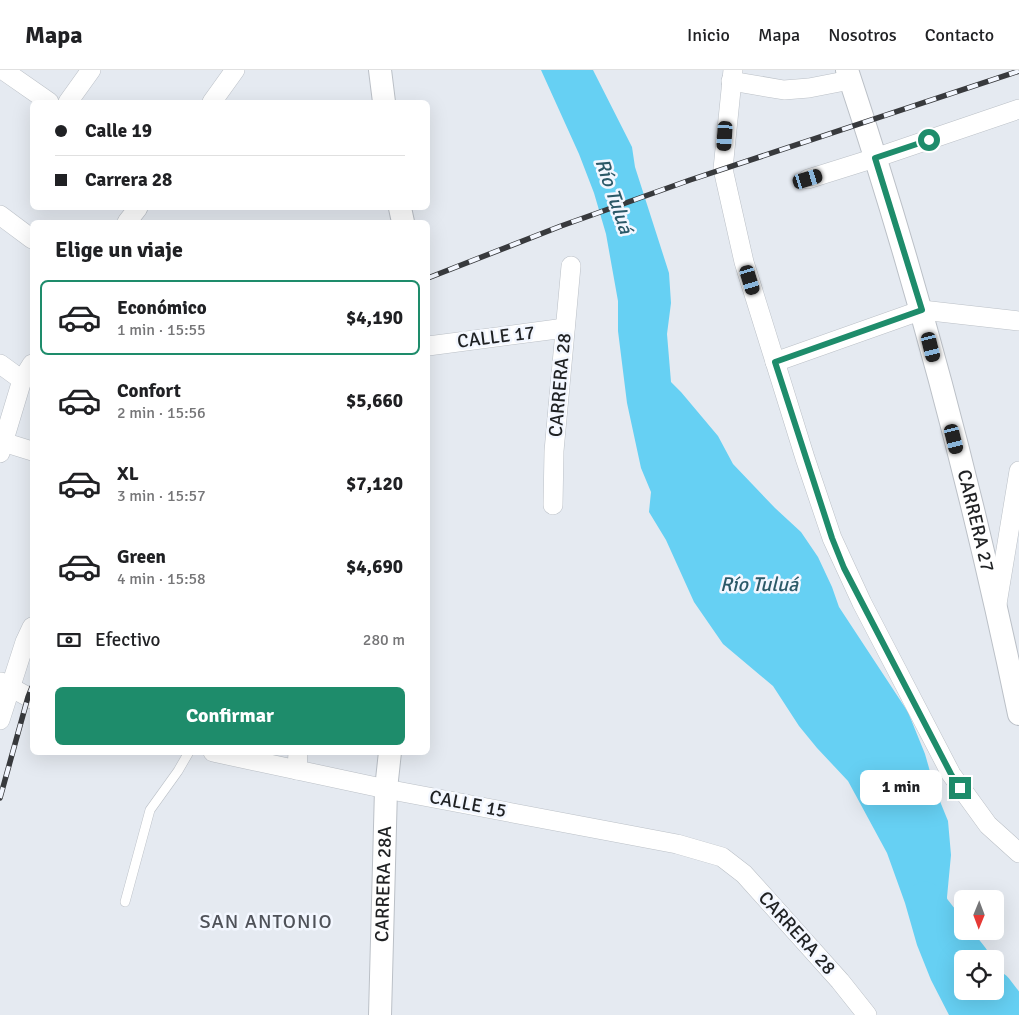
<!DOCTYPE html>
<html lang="es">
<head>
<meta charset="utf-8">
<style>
	body { margin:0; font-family:Signika,sans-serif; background:#f6f6f6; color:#202124; height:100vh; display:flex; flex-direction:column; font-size:19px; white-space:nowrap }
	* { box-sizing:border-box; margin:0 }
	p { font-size:16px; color:#757577 }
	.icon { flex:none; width:28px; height:28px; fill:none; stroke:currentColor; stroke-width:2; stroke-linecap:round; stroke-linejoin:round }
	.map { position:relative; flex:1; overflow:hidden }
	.panel { position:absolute; left:30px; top:150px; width:400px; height:535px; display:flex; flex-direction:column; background:#fff; border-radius:8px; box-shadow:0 5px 20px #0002 }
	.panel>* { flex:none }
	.guide { position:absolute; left:30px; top:30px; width:400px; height:110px; border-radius:8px; box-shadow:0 5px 20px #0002; display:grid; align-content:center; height:110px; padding:0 25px; background:#fff }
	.needle { width:32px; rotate:181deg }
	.tools { position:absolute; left:954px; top:820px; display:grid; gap:10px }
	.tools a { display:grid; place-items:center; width:50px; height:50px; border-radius:8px; background:#fff; box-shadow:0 5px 20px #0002; font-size:25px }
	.end { position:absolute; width:22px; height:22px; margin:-11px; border:6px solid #1e8c6b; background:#fff; box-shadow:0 0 0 2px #fff }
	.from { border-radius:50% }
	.bubble { position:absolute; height:35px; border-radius:8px; background:#fff; box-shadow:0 5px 20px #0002; font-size:16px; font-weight:700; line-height:35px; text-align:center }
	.car { position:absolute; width:15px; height:30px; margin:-15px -8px; border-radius:6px; box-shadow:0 0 4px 1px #0007; background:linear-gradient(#222 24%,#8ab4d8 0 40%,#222 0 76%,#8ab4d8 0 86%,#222 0) }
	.guide b { display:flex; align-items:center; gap:18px; height:48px; font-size:19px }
	.guide b+b { border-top:1px solid #e0e0e0 }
	.guide i { width:12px; height:12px; background:#202124 }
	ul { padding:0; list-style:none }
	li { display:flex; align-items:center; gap:15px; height:75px; margin:0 10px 8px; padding:0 15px; border:2px solid transparent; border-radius:8px }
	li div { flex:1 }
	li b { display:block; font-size:19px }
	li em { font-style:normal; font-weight:700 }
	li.on { border-color:#1e8c6b }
	li>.icon { width:45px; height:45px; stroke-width:1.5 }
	h2 { padding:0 25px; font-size:22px; line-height:60px }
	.pay { display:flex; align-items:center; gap:12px; height:55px; padding:0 25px; font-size:19px }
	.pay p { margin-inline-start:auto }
	.action { display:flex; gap:10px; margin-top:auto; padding:10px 25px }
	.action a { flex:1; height:58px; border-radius:8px; background:#1e8c6b; color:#fff; font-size:20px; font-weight:700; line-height:58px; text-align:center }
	header { display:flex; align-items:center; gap:30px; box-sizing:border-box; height:70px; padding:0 25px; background:#fff; border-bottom:1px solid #e0e0e0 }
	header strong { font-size:24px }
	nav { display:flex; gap:28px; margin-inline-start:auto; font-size:18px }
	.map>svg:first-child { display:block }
	.water { fill:#66d0f3 }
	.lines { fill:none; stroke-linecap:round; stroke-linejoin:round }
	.river { stroke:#66d0f3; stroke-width:35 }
	.service-casing { stroke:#bbc0c7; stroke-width:10 }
	.minor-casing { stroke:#bbc0c7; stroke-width:20 }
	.tertiary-casing { stroke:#bbc0c7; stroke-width:24 }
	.service { stroke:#fff; stroke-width:9 }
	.minor { stroke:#fff; stroke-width:19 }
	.tertiary { stroke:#fff; stroke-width:22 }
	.rail-casing { stroke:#383a3d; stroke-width:5.5 }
	.rail { stroke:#f3f7ff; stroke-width:4; stroke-dasharray:11; stroke-linecap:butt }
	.route { stroke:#1e8c6b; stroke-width:6 }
	.labels { text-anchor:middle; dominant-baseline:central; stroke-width:5; stroke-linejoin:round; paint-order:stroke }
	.street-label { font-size:19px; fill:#1f2123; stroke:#f3f7ff }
	.water-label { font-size:20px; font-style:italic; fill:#2b5968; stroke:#f3f7ff }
	.neighbourhood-label { font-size:20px; letter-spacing:1px; fill:#4f5259; stroke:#f3f7ff }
</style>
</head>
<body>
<header>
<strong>Mapa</strong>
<nav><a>Inicio</a><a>Mapa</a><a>Nosotros</a><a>Contacto</a></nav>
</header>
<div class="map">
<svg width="1019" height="945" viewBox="0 0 1019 945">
	<rect width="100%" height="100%" fill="#e5eaf1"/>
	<path class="water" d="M 541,0 L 593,0 L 632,77 L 635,97 L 669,203 L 671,233 L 667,264 L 671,312 L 681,322 L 718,366 L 733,394 L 775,438 L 801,462 L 818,487 L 832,517 L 839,537 L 908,642 L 925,684 L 935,719 L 948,751 L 951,785 L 947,827 L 948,854 L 967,889 L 962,889 L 962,921 L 987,921 L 1001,945 L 949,945 L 931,910 L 917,875 L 905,833 L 887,783 L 848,711 L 817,678 L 799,656 L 773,616 L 723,574 L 694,532 L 666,470 L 649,442 L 651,422 L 641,398 L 627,333 L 618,261 L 618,231 L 606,164 L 594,123 L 579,84 Z"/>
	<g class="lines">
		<g class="river">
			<path d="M 925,829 L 972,889"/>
			<path d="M 995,919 L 1015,945"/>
		</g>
		<g class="service-casing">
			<path id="service" d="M 125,832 L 150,740 L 178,701 L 189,682"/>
		</g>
		<g class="minor-casing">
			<g id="minor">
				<path d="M 3,0 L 49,32"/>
				<path d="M 733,0 L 723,99 L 744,192 L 805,388 L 832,468 L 862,533 L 951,704 L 988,755 L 1019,783"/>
				<path d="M 731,11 L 784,20 L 809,18 L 850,10"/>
				<path d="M 68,32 L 91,0"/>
				<path d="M 212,32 L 235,0"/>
				<path d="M 808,109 L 875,88 L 1019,39"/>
				<path d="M 0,145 L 32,169"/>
				<path d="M 127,152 L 138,138"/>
				<path d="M 428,276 L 565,258"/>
				<path d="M 775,292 L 922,240 L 1019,251"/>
				<path d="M 0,294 L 22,310"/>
				<path d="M 0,371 L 32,381"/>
				<path d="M 0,383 L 22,310 L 32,294"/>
				<path d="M 553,435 L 554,381 L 571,196"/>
				<path d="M 997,534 L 1019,401"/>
				<path d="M 1,612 L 32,629"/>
				<path d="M 0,650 L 25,572 L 32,557"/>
				<path d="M 213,682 L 386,719 L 677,774 L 722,787 L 744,804 L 840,911 L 867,945"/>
				<path d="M 297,700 L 298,682"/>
			</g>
		</g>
		<g class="tertiary-casing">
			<g id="tertiary">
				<path d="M 380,0 L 384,32"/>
				<path id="s1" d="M 847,0 C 917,211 974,426 1019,644"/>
				<path d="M 400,138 L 403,152"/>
				<path id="s2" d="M 380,945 L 386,719 L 390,682"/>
			</g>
		</g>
		<use href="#service" class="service"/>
		<use href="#minor" class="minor"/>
		<use href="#tertiary" class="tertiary"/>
		<g class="rail-casing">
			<g id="rail">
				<path d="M 428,208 L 561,156 L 690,110 L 1019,1"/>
				<path d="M 0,728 L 28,627 L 32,617"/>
			</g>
		</g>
		<use href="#rail" class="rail"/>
	</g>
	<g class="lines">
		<path class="route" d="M 929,70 L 875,88 L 922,240 L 775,292 L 832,468 L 844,498 L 951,704 L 960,718"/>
	</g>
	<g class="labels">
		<g class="street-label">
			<text transform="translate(496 267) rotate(-7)">CALLE 17</text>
			<text transform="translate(560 315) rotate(-85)">CARRERA 28</text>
			<text stroke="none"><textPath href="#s1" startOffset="469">CARRERA 27</textPath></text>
			<text transform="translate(468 734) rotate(11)">CALLE 15</text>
			<text stroke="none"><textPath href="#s2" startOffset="131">CARRERA 28A</textPath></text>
			<text transform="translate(797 863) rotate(48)">CARRERA 28</text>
		</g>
		<g class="water-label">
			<text transform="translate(614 126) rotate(71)">Río Tuluá</text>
			<text x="759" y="514">Río Tuluá</text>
		</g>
		<g class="neighbourhood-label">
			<text x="266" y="851">SAN ANTONIO</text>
		</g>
	</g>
</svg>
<div class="tools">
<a><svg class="needle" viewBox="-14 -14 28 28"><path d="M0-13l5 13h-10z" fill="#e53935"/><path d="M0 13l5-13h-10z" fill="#757577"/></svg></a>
<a><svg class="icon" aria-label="locate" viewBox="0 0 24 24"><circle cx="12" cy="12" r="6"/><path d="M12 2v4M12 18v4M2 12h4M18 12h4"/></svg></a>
</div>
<i class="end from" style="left:929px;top:70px"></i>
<i class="end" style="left:960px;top:718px"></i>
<div class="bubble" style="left:860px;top:700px;width:82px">1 min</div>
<i class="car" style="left:725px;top:66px;rotate:184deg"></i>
<i class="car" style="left:808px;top:109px;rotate:73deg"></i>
<i class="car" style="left:750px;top:210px;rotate:163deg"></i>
<i class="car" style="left:931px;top:277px;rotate:166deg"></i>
<i class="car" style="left:954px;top:369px;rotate:166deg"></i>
<div class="guide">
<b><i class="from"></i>Calle 19</b>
<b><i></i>Carrera 28</b>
</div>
<section class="panel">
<h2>Elige un viaje</h2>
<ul>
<li class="on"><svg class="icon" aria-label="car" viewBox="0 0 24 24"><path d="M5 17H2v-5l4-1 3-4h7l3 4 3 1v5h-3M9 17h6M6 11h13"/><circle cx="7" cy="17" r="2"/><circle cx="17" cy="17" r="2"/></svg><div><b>Económico</b><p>1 min · 15:55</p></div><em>$4,190</em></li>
<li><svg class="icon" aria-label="car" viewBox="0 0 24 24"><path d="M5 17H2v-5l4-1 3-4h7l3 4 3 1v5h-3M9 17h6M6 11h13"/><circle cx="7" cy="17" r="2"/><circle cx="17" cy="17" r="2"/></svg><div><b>Confort</b><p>2 min · 15:56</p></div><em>$5,660</em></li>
<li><svg class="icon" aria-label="car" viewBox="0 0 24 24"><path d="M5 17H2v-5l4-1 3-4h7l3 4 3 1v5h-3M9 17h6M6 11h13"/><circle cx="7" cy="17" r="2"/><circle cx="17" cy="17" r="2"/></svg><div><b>XL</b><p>3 min · 15:57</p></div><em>$7,120</em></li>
<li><svg class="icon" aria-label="car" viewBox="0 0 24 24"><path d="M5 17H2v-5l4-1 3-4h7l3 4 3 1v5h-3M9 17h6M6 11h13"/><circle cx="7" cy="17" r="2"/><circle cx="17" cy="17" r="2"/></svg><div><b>Green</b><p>4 min · 15:58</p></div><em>$4,690</em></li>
</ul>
<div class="pay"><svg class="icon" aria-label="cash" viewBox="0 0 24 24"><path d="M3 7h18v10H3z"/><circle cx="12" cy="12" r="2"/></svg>Efectivo<p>280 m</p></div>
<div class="action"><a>Confirmar</a></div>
</section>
</div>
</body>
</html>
